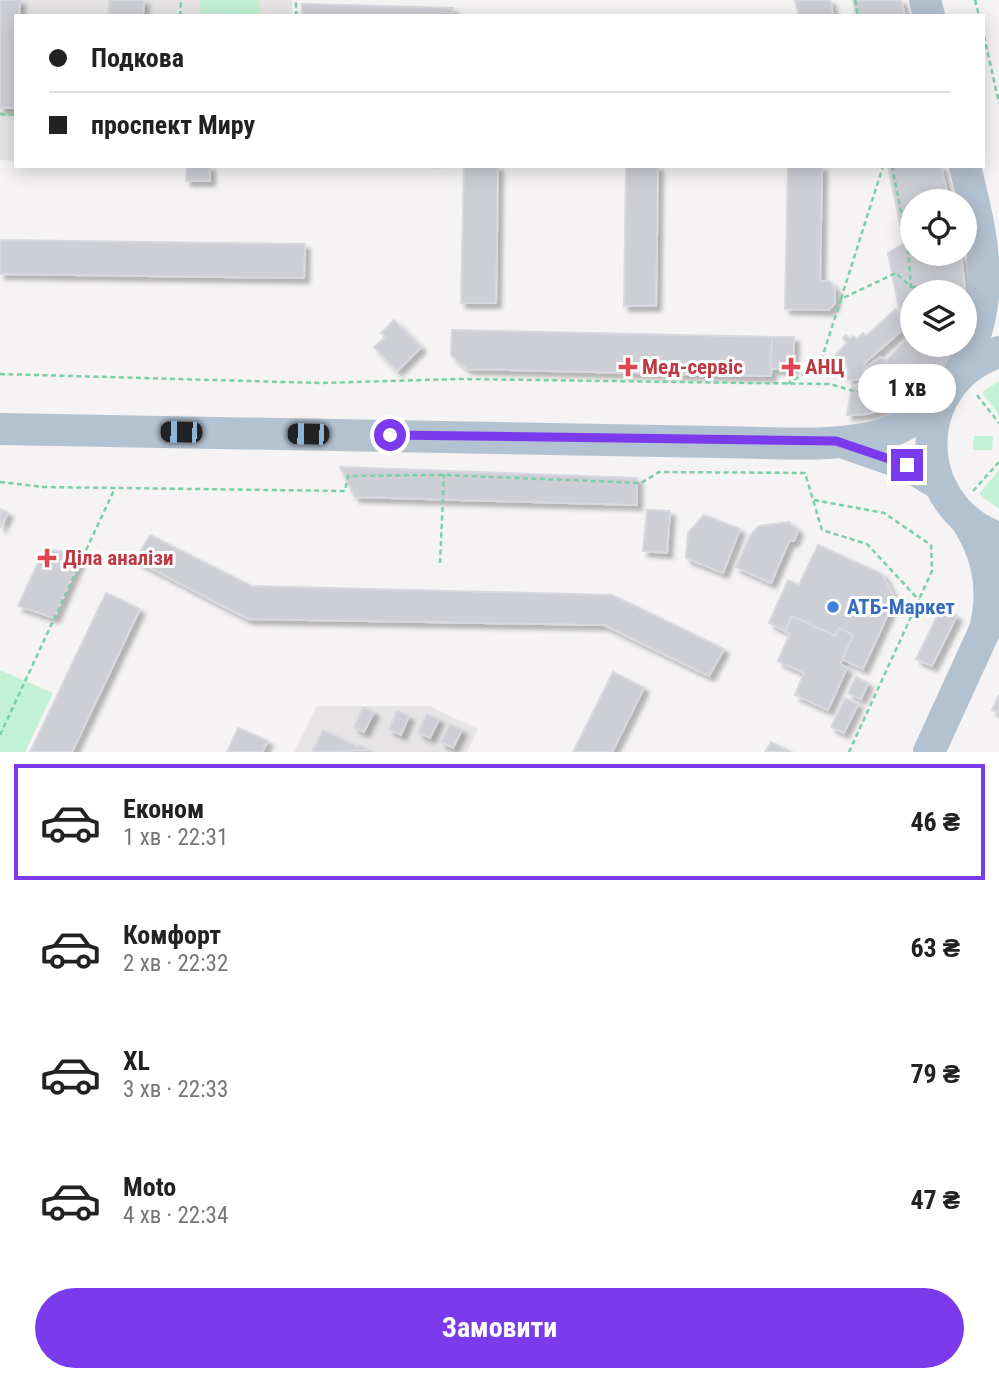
<!DOCTYPE html>
<html lang="uk">
<head>
<meta charset="utf-8">
<style>
	body { margin:0; font-family:"Roboto Condensed",sans-serif; background:#f6f6f6; color:#222; height:100vh; display:flex; flex-direction:column; font-size:26px; white-space:nowrap }
	* { box-sizing:border-box; margin:0 }
	p { font-size:23px; color:#767676 }
	.icon { flex:none; width:38px; height:38px; fill:none; stroke:currentColor; stroke-width:2; stroke-linecap:round; stroke-linejoin:round }
	.map { position:relative; height:752px; overflow:hidden }
	.drawer { display:flex; flex-direction:column; background:#fff; flex:1 }
	.drawer>* { flex:none }
	.guide { position:absolute; left:14px; top:14px; width:971px; height:154px; border-radius:0px; box-shadow:0 4px 18px #0003; display:grid; align-content:center; height:154px; padding:0 35px; background:#fff }
	.controls { position:absolute; left:900px; top:189px; display:grid; gap:14px }
	.controls a { display:grid; place-items:center; width:77px; height:77px; border-radius:50%; background:#fff; box-shadow:0 4px 18px #0003; font-size:35px }
	.end { position:absolute; width:32px; height:32px; margin:-16px; border:9px solid #7c3aed; background:#fff; box-shadow:0 0 0 4px #fff }
	.from { border-radius:50% }
	.bubble { position:absolute; height:49px; border-radius:24px; background:#fff; box-shadow:0 4px 18px #0003; font-size:23px; font-weight:700; line-height:49px; text-align:center }
	.car { position:absolute; width:21px; height:42px; margin:-21px -10px; border-radius:9px; box-shadow:0 0 5px 2px #0007; background:linear-gradient(#222 24%,#8ab4d8 0 40%,#222 0 76%,#8ab4d8 0 86%,#222 0) }
	.guide b { display:flex; align-items:center; gap:24px; height:66px; font-size:26px }
	.guide b+b { border-top:2px solid #e0e0e0 }
	.guide i { width:18px; height:18px; background:#222 }
	ul { padding:12px 0 0; list-style:none }
	li { display:flex; align-items:center; gap:21px; height:116px; margin:0 14px 10px; padding:0 21px; border:4px solid transparent; border-radius:0px }
	li div { flex:1 }
	li b { display:block; font-size:26px }
	li em { font-style:normal; font-weight:700 }
	li.selected { border-color:#7c3aed }
	li>.icon { width:63px; height:63px; stroke-width:1.5 }
	.button { display:flex; gap:14px; margin-top:auto; padding:14px 35px }
	.button a { flex:1; height:80px; border-radius:42px; background:#7c3aed; color:#fff; font-size:28px; font-weight:700; line-height:80px; text-align:center }
	.map>svg:first-child { display:block }
	.education { fill:#e6e4e5 }
	.green { fill:#c3f1d5 }
	.building { fill:#cdcfd5; stroke:#d7d9de; stroke-width:2; filter:url(#shadow) }
	.lines { fill:none; stroke-linecap:round; stroke-linejoin:round }
	.path { stroke:#7ad0a6; stroke-width:2.5; stroke-dasharray:5 3.5; stroke-linecap:butt }
	.major { stroke:#b3c2d1; stroke-width:32 }
	.route { stroke:#7c3aed; stroke-width:9 }
	.health-dot { fill:#e0444e; stroke:#fff; stroke-width:2.5 }
	.shop-dot { fill:#3f7fe0; stroke:#fff; stroke-width:2.5 }
	.labels { text-anchor:middle; dominant-baseline:central; stroke-width:6; stroke-linejoin:round; paint-order:stroke }
	.health-label { font-size:21px; font-weight:bold; fill:#be3a42; stroke:#fff; text-anchor:start }
	.shop-label { font-size:21px; font-weight:bold; fill:#366cbe; stroke:#fff; text-anchor:start }
</style>
</head>
<body>
<div class="map">
<svg width="999" height="752" viewBox="0 0 999 752">
	<defs>
		<filter id="shadow"><feDropShadow dx="5" dy="5" stdDeviation="2" flood-color="#0004"/></filter>
	</defs>
	<rect width="100%" height="100%" fill="#f5f3f3"/>
	<g class="education">
		<path d="M 0,0 L 292,0 L 292,16 L 16,16 L 16,161 L 0,160 Z"/>
		<path d="M 317,706 L 429,706 L 478,729 L 467,752 L 294,752 Z"/>
	</g>
	<g class="green">
		<path d="M 200,0 L 260,0 L 260,15 L 199,13 Z"/>
		<path d="M 999,381 L 999,415 L 982,392 Z"/>
		<path d="M 974,436 L 993,436 L 992,450 L 973,450 Z"/>
		<path d="M 999,470 L 999,509 L 979,494 Z"/>
		<path d="M 0,670 L 53,693 L 25,752 L 0,752 Z"/>
	</g>
	<g class="building">
		<path d="M 0,0 L 20,0 L 19,16 L 16,16 L 16,108 L 0,108 Z"/>
		<path d="M 109,0 L 144,0 L 143,16 L 108,16 Z"/>
		<path d="M 795,0 L 830,0 L 833,15 L 799,16 Z"/>
		<path d="M 853,0 L 901,0 L 905,16 L 856,16 Z"/>
		<path d="M 302,4 L 453,8 L 453,16 L 302,16 Z"/>
		<path d="M 187,166 L 210,166 L 210,181 L 186,181 Z"/>
		<path d="M 464,166 L 498,166 L 496,303 L 461,303 Z"/>
		<path d="M 626,166 L 658,166 L 656,306 L 624,306 Z"/>
		<path d="M 788,166 L 822,166 L 820,281 L 829,281 L 835,288 L 835,303 L 829,310 L 785,309 Z"/>
		<path d="M 888,166 L 941,166 L 949,201 L 912,201 L 912,254 L 961,254 L 965,290 L 964,313 L 964,292 L 912,292 L 912,308 L 899,309 L 888,253 L 904,243 Z"/>
		<path d="M 0,240 L 305,244 L 304,278 L 0,274 Z"/>
		<path d="M 896,309 L 909,324 L 864,364 L 865,380 L 848,380 L 847,366 L 836,354 L 847,343 L 843,338 L 846,335 L 850,339 L 853,336 L 857,339 L 863,333 L 866,336 Z"/>
		<path d="M 394,320 L 421,347 L 397,371 L 374,347 L 385,337 L 381,333 Z"/>
		<path d="M 452,330 L 772,337 L 771,376 L 467,369 L 451,355 Z"/>
		<path d="M 912,333 L 912,345 L 959,345 L 947,368 L 925,389 L 894,406 L 867,414 L 847,415 L 852,387 L 867,380 L 866,367 L 880,357 L 886,361 Z"/>
		<path d="M 772,337 L 794,337 L 793,369 L 771,369 Z"/>
		<path d="M 340,467 L 637,478 L 637,505 L 355,497 Z"/>
		<path d="M 0,509 L 8,513 L 0,528 Z"/>
		<path d="M 647,510 L 670,511 L 667,553 L 643,551 Z"/>
		<path d="M 704,515 L 740,529 L 723,573 L 686,558 L 688,533 Z"/>
		<path d="M 789,522 L 798,530 L 794,541 L 789,541 L 771,583 L 736,567 L 751,534 L 759,526 Z"/>
		<path d="M 150,535 L 251,586 L 612,595 L 724,649 L 709,676 L 604,625 L 248,619 L 135,560 Z"/>
		<path d="M 818,545 L 882,574 L 895,599 L 863,669 L 842,659 L 853,635 L 839,628 L 835,636 L 792,616 L 785,631 L 769,623 L 788,580 L 799,585 Z"/>
		<path d="M 44,550 L 83,553 L 54,618 L 18,606 Z"/>
		<path d="M 106,593 L 140,609 L 72,752 L 30,752 Z"/>
		<path d="M 941,608 L 957,616 L 932,666 L 916,659 Z"/>
		<path d="M 792,616 L 835,636 L 839,628 L 853,635 L 840,664 L 847,668 L 828,710 L 795,695 L 804,673 L 778,661 L 790,634 L 785,631 Z"/>
		<path d="M 613,672 L 644,688 L 612,752 L 573,752 Z"/>
		<path d="M 856,677 L 868,683 L 861,699 L 848,693 Z"/>
		<path d="M 999,695 L 999,713 L 992,710 Z"/>
		<path d="M 845,698 L 858,704 L 844,733 L 831,727 Z"/>
		<path d="M 363,707 L 374,712 L 364,732 L 354,727 Z"/>
		<path d="M 397,711 L 409,716 L 401,735 L 389,729 Z"/>
		<path d="M 427,714 L 439,719 L 430,738 L 418,732 Z"/>
		<path d="M 450,724 L 462,730 L 453,748 L 441,742 Z"/>
		<path d="M 238,728 L 268,741 L 262,752 L 227,752 Z"/>
		<path d="M 323,730 L 358,747 L 359,745 L 369,750 L 312,752 Z"/>
		<path d="M 771,742 L 791,752 L 765,752 Z"/>
	</g>
	<g class="lines">
		<g class="path">
			<path d="M 855,0 L 858,16"/>
			<path d="M 975,0 L 979,16"/>
			<path d="M 180,16 L 181,0"/>
			<path d="M 296,16 L 296,0"/>
			<path d="M 984,36 L 999,103"/>
			<path d="M 0,114 L 16,115"/>
			<path d="M 382,166 L 443,167"/>
			<path d="M 911,287 L 942,289"/>
			<path d="M 841,299 L 883,166"/>
			<path d="M 0,374 L 320,383 L 460,379 L 830,384 L 857,392 L 884,388"/>
			<path d="M 787,384 L 820,364 L 841,299 L 896,273 L 911,287 L 908,248 L 892,166"/>
			<path d="M 977,395 L 999,423"/>
			<path d="M 0,482 L 44,487 L 345,491 L 348,476 L 444,475 L 641,483 L 659,472 L 805,473 L 822,530 L 867,544 L 919,600"/>
			<path d="M 973,491 L 999,462"/>
			<path d="M 814,500 L 884,513 L 931,545 L 932,571 L 849,752"/>
			<path d="M 440,563 L 444,475"/>
			<path d="M 0,735 L 115,488"/>
		</g>
		<g class="major">
			<path d="M 925,0 L 929,16"/>
			<path d="M 999,352 C 908,382 910,507 999,538"/>
			<path d="M 959,374 C 998,300 984,244 965,166"/>
			<path d="M 0,429 L 717,442 C 768,442 836,449 884,434 C 909,426 928,410 946,392"/>
			<path d="M 844,443 L 907,465 L 939,484"/>
			<path d="M 966,520 C 988,553 995,590 985,629"/>
			<path d="M 929,752 L 983,634 L 999,607"/>
		</g>
	</g>
	<g class="lines">
		<path class="route" d="M 390,435 L 836,441 L 907,465"/>
	</g>
	<g class="health-dot">
		<path d="M624.5 356.5h7v7h7v7h-7v7h-7v-7h-7v-7h7z"/>
		<path d="M787.5 356.5h7v7h7v7h-7v7h-7v-7h-7v-7h7z"/>
		<path d="M43.5 547.5h7v7h7v7h-7v7h-7v-7h-7v-7h7z"/>
	</g>
	<circle class="shop-dot" cx="833" cy="607" r="7"/>
	<g class="labels">
		<g class="health-label">
			<text x="642" y="367">Мед-сервіс</text>
			<text x="805" y="367">АНЦ</text>
			<text x="63" y="558">Діла аналізи</text>
		</g>
		<g class="shop-label">
			<text x="847" y="607">АТБ-Маркет</text>
		</g>
	</g>
</svg>
<div class="controls">
<a><svg class="icon" aria-label="locate" viewBox="0 0 24 24"><circle cx="12" cy="12" r="6"/><path d="M12 2v4M12 18v4M2 12h4M18 12h4"/></svg></a>
<a><svg class="icon" aria-label="layers" viewBox="0 0 24 24"><path d="M12 4l9 5-9 5-9-5zM3 14l9 5 9-5"/></svg></a>
</div>
<i class="end from" style="left:390px;top:435px"></i>
<i class="end" style="left:907px;top:465px"></i>
<div class="bubble" style="left:858px;top:364px;width:98px">1 хв</div>
<i class="car" style="left:181px;top:432px;rotate:271deg"></i>
<i class="car" style="left:308px;top:434px;rotate:271deg"></i>
<div class="guide">
<b><i class="from"></i>Подкова</b>
<b><i></i>проспект Миру</b>
</div>
</div>
<section class="drawer">
<ul>
<li class="selected"><svg class="icon" aria-label="car" viewBox="0 0 24 24"><path d="M5 17H2v-5l4-1 3-4h7l3 4 3 1v5h-3M9 17h6M6 11h13"/><circle cx="7" cy="17" r="2"/><circle cx="17" cy="17" r="2"/></svg><div><b>Економ</b><p>1 хв · 22:31</p></div><em>46 ₴</em></li>
<li><svg class="icon" aria-label="car" viewBox="0 0 24 24"><path d="M5 17H2v-5l4-1 3-4h7l3 4 3 1v5h-3M9 17h6M6 11h13"/><circle cx="7" cy="17" r="2"/><circle cx="17" cy="17" r="2"/></svg><div><b>Комфорт</b><p>2 хв · 22:32</p></div><em>63 ₴</em></li>
<li><svg class="icon" aria-label="car" viewBox="0 0 24 24"><path d="M5 17H2v-5l4-1 3-4h7l3 4 3 1v5h-3M9 17h6M6 11h13"/><circle cx="7" cy="17" r="2"/><circle cx="17" cy="17" r="2"/></svg><div><b>XL</b><p>3 хв · 22:33</p></div><em>79 ₴</em></li>
<li><svg class="icon" aria-label="car" viewBox="0 0 24 24"><path d="M5 17H2v-5l4-1 3-4h7l3 4 3 1v5h-3M9 17h6M6 11h13"/><circle cx="7" cy="17" r="2"/><circle cx="17" cy="17" r="2"/></svg><div><b>Moto</b><p>4 хв · 22:34</p></div><em>47 ₴</em></li>
</ul>
<div class="button"><a>Замовити</a></div>
</section>
</body>
</html>
